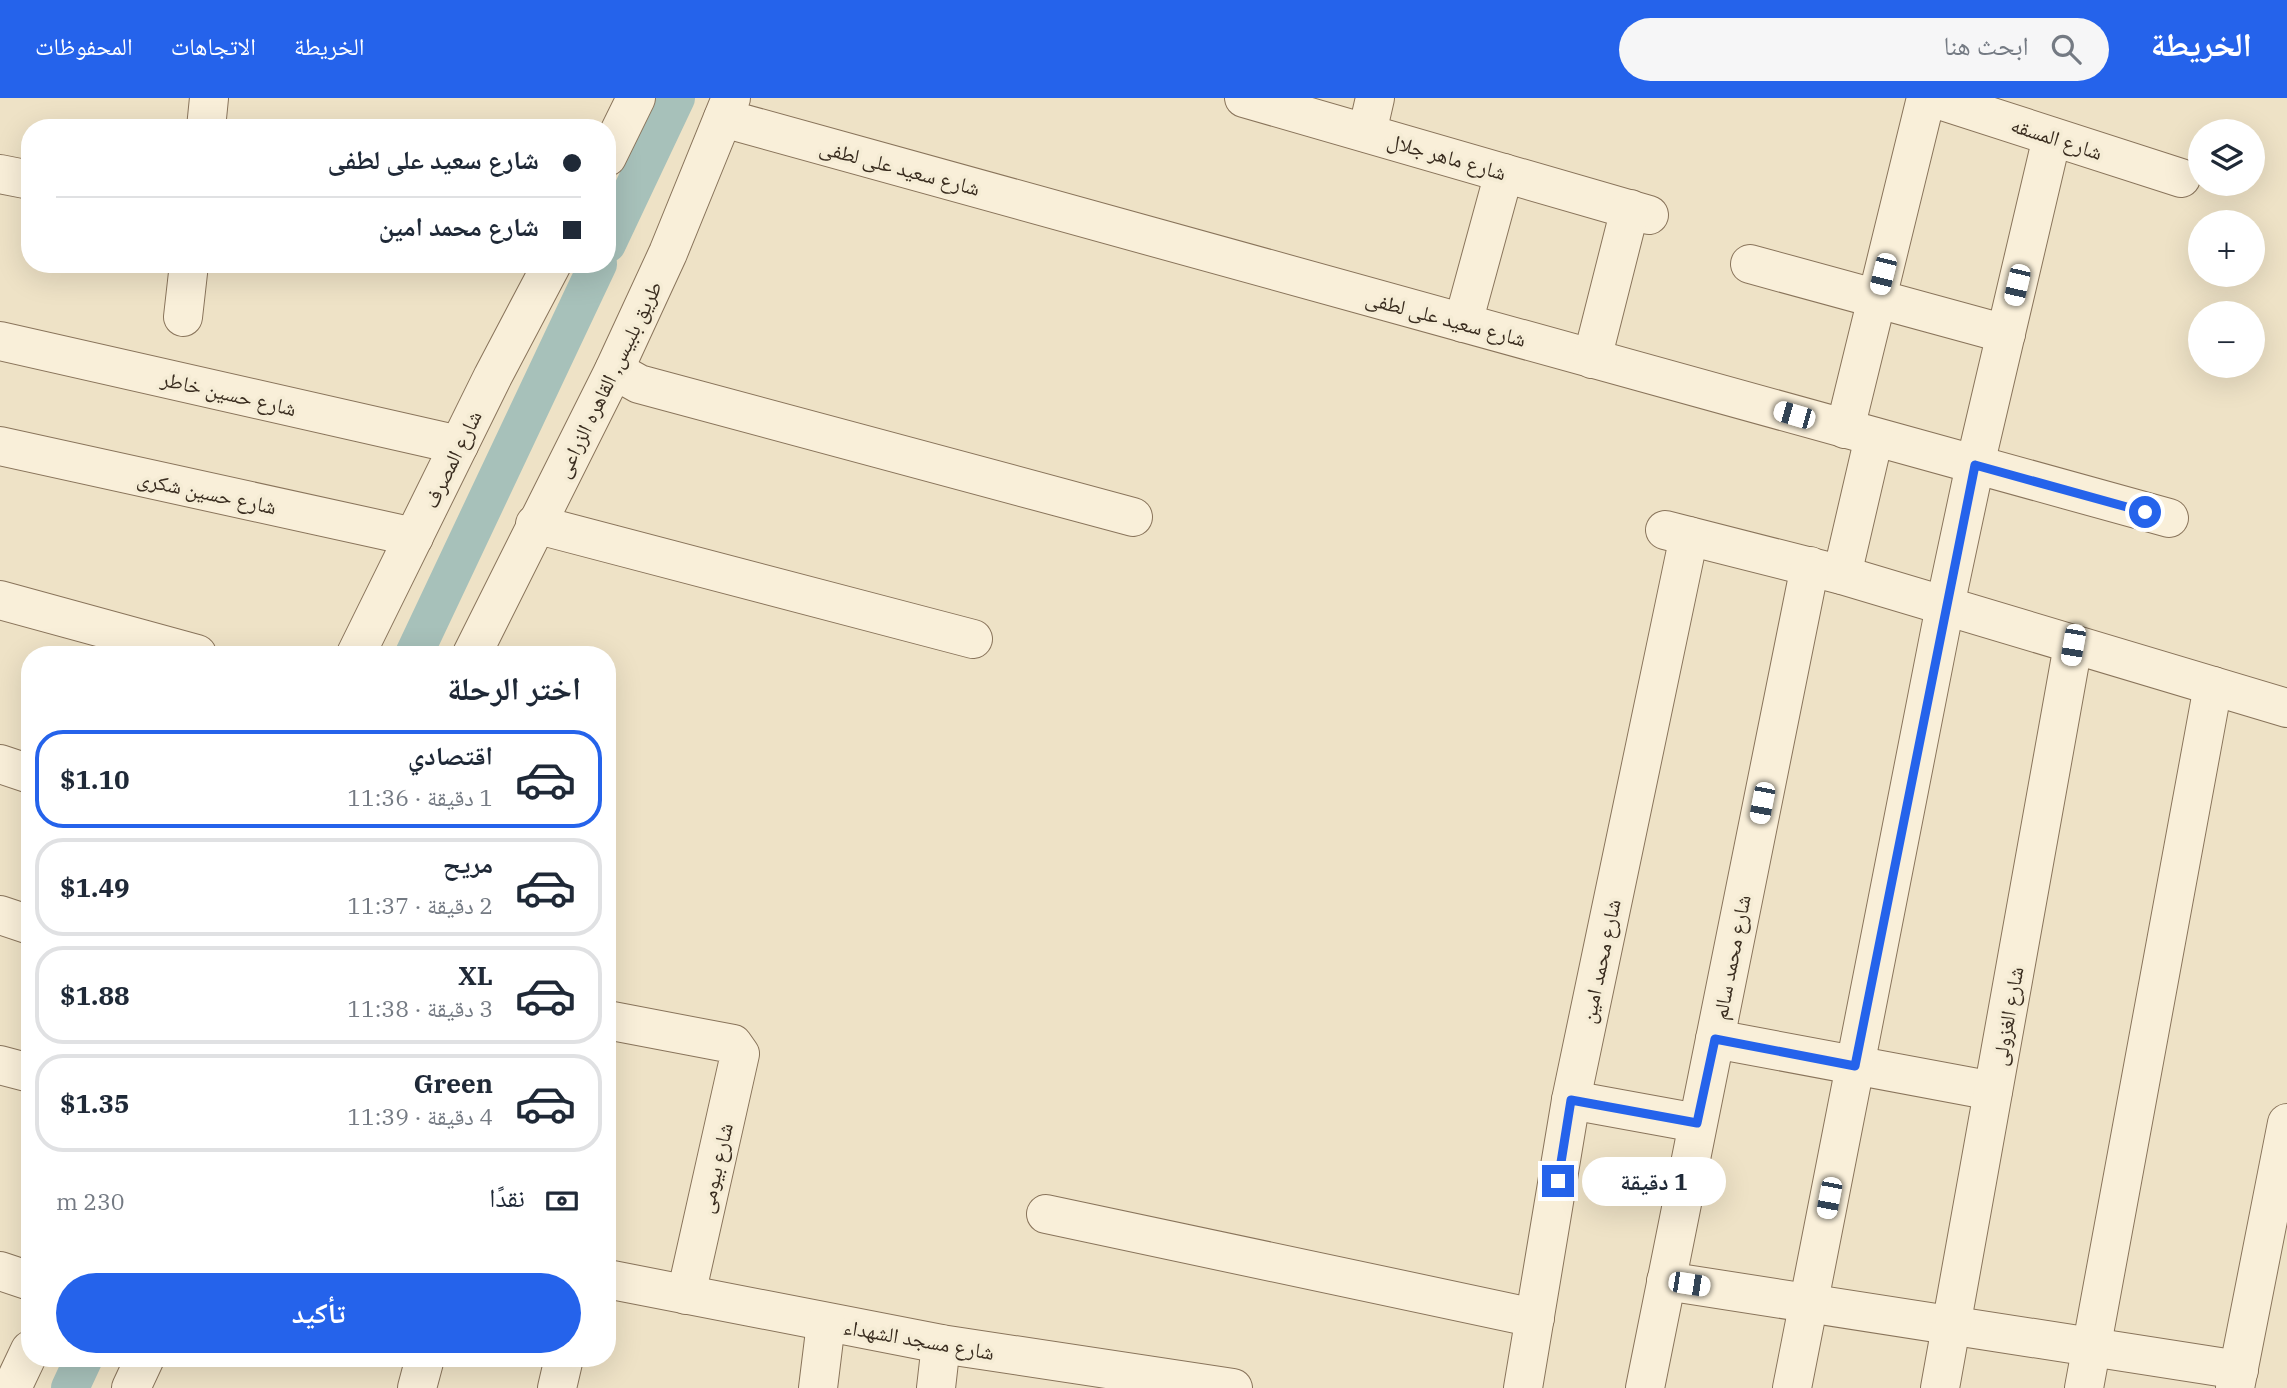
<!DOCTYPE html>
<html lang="ar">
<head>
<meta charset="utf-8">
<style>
	body { margin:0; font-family:"IBM Plex Serif","Noto Naskh Arabic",serif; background:#f6f6f7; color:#1f2937; direction:rtl; height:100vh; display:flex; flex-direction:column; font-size:26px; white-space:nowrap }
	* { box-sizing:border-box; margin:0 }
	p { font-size:23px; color:#747a83 }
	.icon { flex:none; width:38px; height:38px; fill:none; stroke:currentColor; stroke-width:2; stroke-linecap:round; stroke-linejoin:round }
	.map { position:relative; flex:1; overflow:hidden; direction:ltr }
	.details { position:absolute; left:21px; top:548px; width:595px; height:721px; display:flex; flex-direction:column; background:#fff; border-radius:28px; box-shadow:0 7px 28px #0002; direction:rtl }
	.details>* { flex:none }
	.guide { position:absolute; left:21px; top:21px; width:595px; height:154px; border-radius:28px; box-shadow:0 7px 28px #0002; direction:rtl; display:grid; align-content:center; height:154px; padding:0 35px; background:#fff }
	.fabs { position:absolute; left:2188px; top:21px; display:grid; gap:14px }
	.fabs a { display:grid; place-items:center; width:77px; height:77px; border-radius:50%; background:#fff; box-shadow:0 7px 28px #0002; font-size:35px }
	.end { position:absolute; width:32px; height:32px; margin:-16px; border:9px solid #2563eb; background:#fff; box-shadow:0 0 0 4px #fff }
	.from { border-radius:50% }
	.bubble { position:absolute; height:49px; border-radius:24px; background:#fff; box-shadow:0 7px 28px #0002; font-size:23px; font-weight:800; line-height:49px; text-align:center; direction:rtl }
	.car { position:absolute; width:21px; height:42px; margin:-21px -10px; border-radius:9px; box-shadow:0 0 5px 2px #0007; background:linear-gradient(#fff 24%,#345 0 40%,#fff 0 76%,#345 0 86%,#fff 0) }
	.guide b { display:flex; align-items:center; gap:24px; height:66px; font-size:26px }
	.guide b+b { border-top:2px solid #e0e1e3 }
	.guide i { width:18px; height:18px; background:#1f2937 }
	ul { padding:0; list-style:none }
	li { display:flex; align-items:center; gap:21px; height:98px; margin:0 14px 10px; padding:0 21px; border:4px solid #e0e1e3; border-radius:28px }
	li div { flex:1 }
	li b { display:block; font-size:26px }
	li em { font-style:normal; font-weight:800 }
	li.current { border-color:#2563eb }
	li>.icon { width:63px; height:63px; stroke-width:1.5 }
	h2 { padding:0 35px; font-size:32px; line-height:84px }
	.pay { display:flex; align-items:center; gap:18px; height:77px; padding:0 35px; font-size:26px }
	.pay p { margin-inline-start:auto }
	.primary-button { display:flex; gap:14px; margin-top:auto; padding:14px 35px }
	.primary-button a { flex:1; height:80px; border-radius:42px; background:#2563eb; color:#fff; font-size:28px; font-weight:800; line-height:80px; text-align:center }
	header { display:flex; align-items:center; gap:42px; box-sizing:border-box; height:98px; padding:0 35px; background:#2563eb; color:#fff }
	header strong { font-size:33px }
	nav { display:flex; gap:38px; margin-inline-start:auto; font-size:24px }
	.search { width:490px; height:63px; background:#f6f6f7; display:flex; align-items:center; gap:18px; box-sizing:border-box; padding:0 24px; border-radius:38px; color:#747a83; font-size:26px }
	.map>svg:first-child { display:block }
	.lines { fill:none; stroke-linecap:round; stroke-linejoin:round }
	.canal { stroke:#a7c1ba; stroke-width:38 }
	.minor-casing { stroke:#89745b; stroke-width:40 }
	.minor { stroke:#f9efd9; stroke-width:38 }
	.route { stroke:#2563eb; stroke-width:9 }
	.labels { text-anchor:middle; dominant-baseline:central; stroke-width:7; stroke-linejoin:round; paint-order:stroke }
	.street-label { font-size:21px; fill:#392c1f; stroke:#f5ecd5 }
</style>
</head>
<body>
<header>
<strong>الخريطة</strong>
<div class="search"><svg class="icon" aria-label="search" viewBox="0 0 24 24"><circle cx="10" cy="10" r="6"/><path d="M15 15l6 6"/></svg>ابحث هنا</div>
<nav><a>الخريطة</a><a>الاتجاهات</a><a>المحفوظات</a></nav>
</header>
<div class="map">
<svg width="2287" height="1290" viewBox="0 0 2287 1290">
	<rect width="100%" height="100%" fill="#eee2c6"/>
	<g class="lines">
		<g class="canal">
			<path d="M 607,146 L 676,0"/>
			<path d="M 414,556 L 598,166"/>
			<path d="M 70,1290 L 84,1260"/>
		</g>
		<g class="minor-casing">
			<g id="minor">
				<path d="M 1244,0 L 1649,117"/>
				<path d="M 1933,0 L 2181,80"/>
				<path d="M 723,20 L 2169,420"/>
				<path d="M 206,30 L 209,0"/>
				<path d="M 1367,35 L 1375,0"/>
				<path d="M 607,59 L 636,0"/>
				<path d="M 0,76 L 30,82"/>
				<path d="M 1750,166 L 2006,236"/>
				<path d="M 183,219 L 189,166"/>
				<path d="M 1463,225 L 1504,75"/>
				<path d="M 0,243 L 459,347"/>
				<path d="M 1592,261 L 1630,111"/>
				<path d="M 614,272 L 639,286 L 1133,419"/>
				<path d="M 1845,331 L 1926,0"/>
				<path d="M 0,348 L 414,439"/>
				<path d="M 535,426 L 973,541"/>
				<path d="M 1665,432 L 1842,477 L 2287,610"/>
				<path d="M 1842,477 L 1874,339"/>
				<path d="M 0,502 L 197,556"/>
				<path d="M 356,556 L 493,278 L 552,166"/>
				<path d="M 472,556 L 614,272 L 668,155 L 731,0"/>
				<path d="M 0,666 L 30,676"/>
				<path d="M 0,817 L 30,827"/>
				<path d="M 607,922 L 733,946 L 740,956 L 686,1197"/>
				<path d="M 1715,941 L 1993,993"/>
				<path d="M 0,967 L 30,975"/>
				<path d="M 1571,1002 L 1697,1025"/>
				<path d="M 1046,1116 L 1535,1220"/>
				<path d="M 0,1173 L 30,1183"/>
				<path d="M 607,1181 L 941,1246 L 1233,1290"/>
				<path d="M 1666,1183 L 2239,1272"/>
				<path d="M 12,1290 L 30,1252"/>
				<path d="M 131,1290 L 145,1260"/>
				<path d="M 417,1290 L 425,1260"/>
				<path d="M 557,1290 L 564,1260"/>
				<path d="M 818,1290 L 826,1225"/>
				<path d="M 936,1290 L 941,1246"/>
				<path d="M 1523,1290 L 1571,1002 L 1689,438"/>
				<path d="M 1645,1290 L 1810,468"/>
				<path d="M 1792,1290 L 1945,508 L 1975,367 L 2052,39"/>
				<path d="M 1940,1290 L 2073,547"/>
				<path d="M 2084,1290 L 2213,588"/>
				<path d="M 2235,1290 L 2287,1025"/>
			</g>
		</g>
		<use href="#minor" class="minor"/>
	</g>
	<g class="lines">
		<path class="route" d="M 1558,1083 L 1571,1002 L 1697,1025 L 1715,941 L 1855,968 L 1975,367 L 2145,414"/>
	</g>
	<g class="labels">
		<g class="street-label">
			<text transform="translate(2057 40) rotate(18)">شارع المسقه</text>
			<text transform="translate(1447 58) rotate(16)">شارع ماهر جلال</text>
			<text transform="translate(900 69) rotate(15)">شارع سعيد على لطفى</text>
			<text transform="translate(1446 220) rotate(15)">شارع سعيد على لطفى</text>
			<text transform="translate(608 281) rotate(-64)">طريق بلبيس, القاهره الزراعى</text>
			<text transform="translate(229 295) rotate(13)">شارع حسين خاطر</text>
			<text transform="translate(452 361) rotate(-64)">شارع المصرف</text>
			<text transform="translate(207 394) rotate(12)">شارع حسين شكرى</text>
			<text transform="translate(1731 859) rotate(-79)">شارع محمد سالم</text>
			<text transform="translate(1600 863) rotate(-78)">شارع محمد امين</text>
			<text transform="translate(2007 918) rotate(-80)">شارع الغزولى</text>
			<text transform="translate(715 1070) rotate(-77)">شارع بيومى</text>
			<text transform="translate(919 1241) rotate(10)">شارع مسجد الشهداء</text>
		</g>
	</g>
</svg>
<div class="fabs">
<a><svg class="icon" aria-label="layers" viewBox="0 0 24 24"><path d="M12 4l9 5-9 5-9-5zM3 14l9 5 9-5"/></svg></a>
<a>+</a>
<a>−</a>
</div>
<i class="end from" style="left:2145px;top:414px"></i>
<i class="end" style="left:1558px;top:1083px"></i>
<div class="bubble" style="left:1582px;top:1059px;width:144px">1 دقيقة</div>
<i class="car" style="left:1883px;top:176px;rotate:194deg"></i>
<i class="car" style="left:2017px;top:187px;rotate:193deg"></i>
<i class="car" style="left:1794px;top:317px;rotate:286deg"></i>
<i class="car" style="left:2073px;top:547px;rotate:190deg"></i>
<i class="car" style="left:1762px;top:705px;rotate:191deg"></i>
<i class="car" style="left:1829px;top:1100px;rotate:191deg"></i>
<i class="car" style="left:1689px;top:1186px;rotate:99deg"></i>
<div class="guide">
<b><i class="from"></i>شارع سعيد على لطفى</b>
<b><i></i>شارع محمد امين</b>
</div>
<section class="details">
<h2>اختر الرحلة</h2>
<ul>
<li class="current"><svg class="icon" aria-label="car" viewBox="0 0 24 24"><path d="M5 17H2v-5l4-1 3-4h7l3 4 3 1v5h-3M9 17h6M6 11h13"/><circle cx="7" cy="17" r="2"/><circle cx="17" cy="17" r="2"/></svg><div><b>اقتصادي</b><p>1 دقيقة · 11:36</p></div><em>$1.10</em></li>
<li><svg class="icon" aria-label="car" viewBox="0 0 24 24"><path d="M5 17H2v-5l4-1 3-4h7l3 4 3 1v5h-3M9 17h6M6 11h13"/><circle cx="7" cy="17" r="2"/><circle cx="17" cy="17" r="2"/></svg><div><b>مريح</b><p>2 دقيقة · 11:37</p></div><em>$1.49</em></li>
<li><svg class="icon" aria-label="car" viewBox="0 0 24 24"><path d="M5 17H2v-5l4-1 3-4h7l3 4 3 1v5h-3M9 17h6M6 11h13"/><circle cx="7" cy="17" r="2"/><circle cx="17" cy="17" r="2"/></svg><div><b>XL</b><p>3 دقيقة · 11:38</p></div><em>$1.88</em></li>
<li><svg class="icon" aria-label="car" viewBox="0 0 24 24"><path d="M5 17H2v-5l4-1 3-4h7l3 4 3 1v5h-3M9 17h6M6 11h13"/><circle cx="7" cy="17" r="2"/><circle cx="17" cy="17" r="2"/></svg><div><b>Green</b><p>4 دقيقة · 11:39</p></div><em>$1.35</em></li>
</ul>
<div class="pay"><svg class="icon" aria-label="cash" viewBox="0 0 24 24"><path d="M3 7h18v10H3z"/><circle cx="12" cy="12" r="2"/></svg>نقدًا<p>230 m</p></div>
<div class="primary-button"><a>تأكيد</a></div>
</section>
</div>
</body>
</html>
